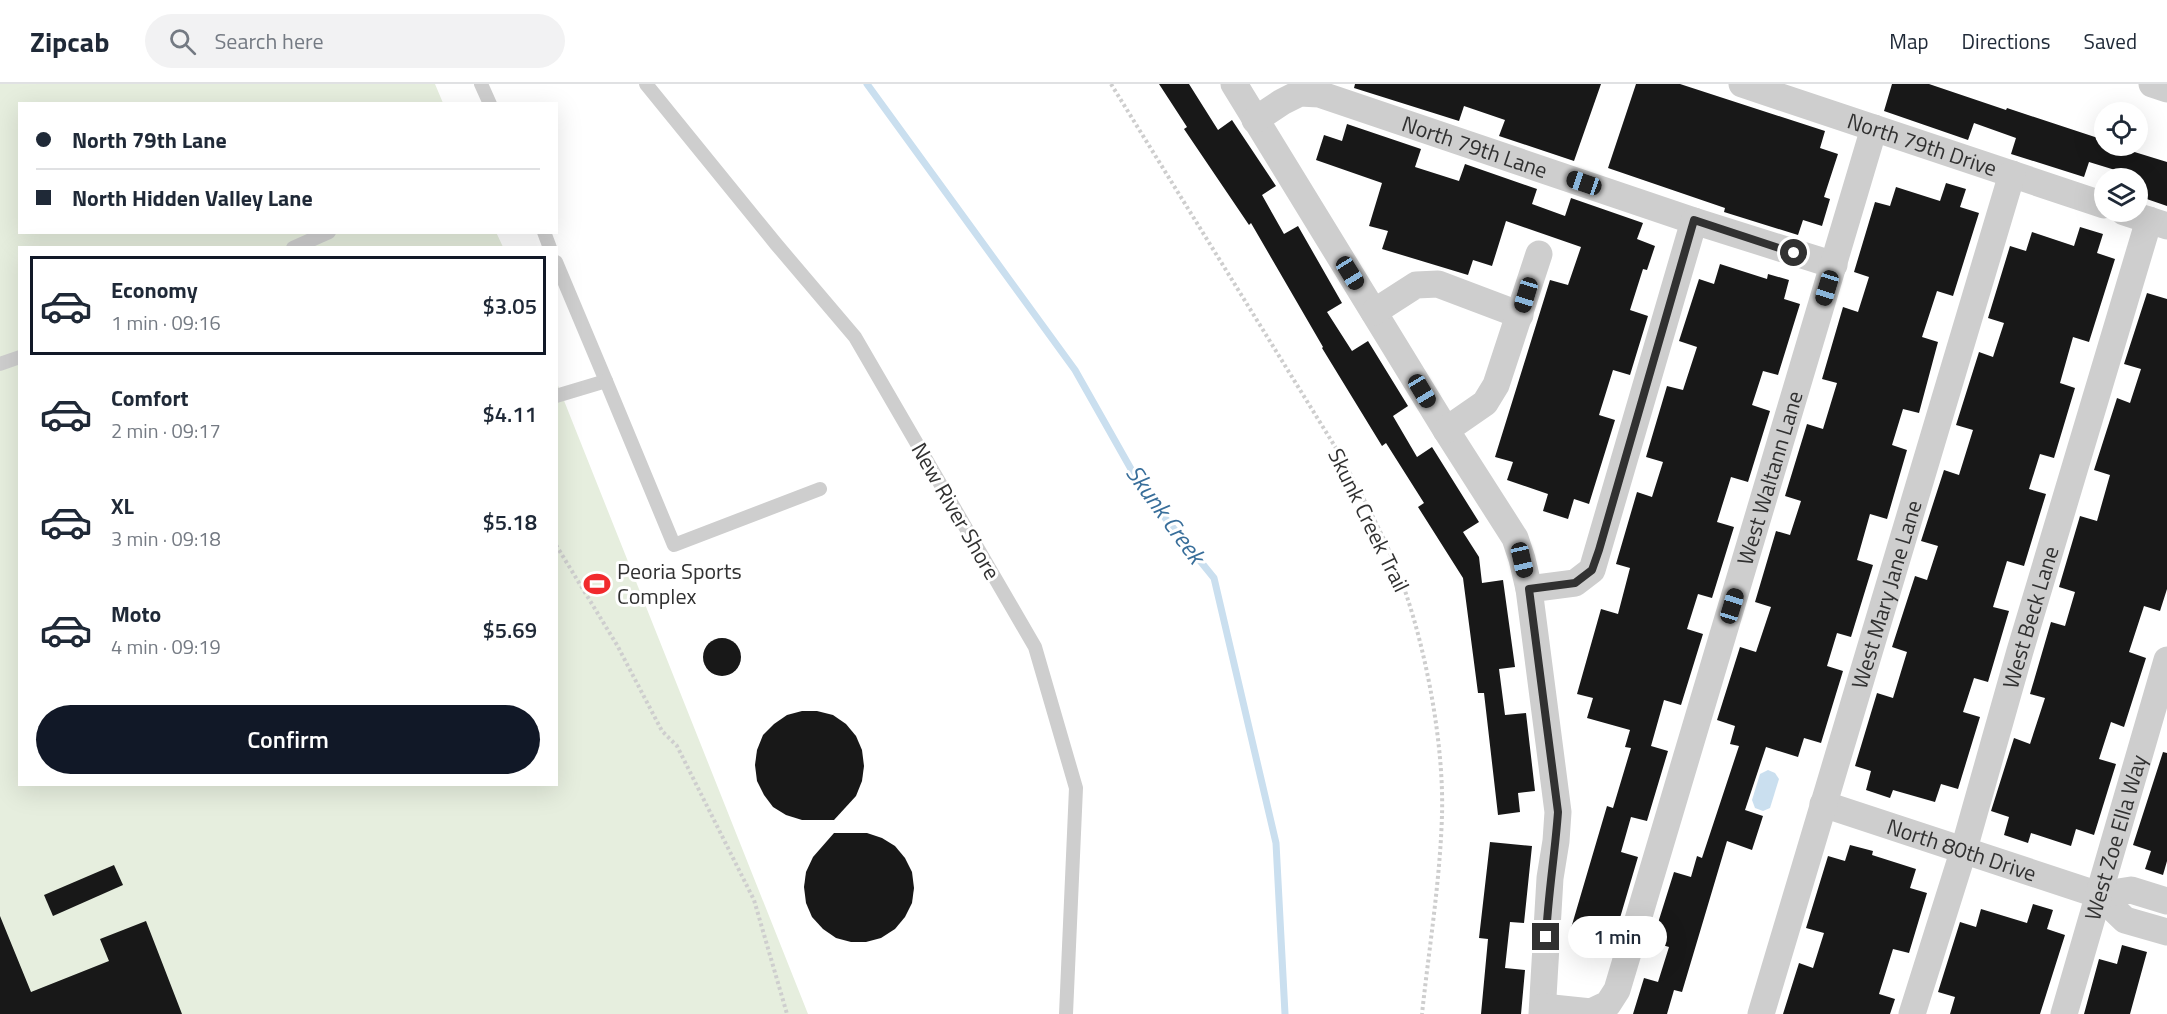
<!DOCTYPE html>
<html lang="en">
<head>
<meta charset="utf-8">
<style>
	body { margin:0; font-family:"Titillium Web",sans-serif; background:#f2f2f3; color:#1f2937; height:100vh; display:flex; flex-direction:column; font-size:22px; white-space:nowrap }
	* { box-sizing:border-box; margin:0 }
	p { font-size:20px; color:#747a83 }
	.icon { flex:none; width:33px; height:33px; fill:none; stroke:currentColor; stroke-width:2; stroke-linecap:round; stroke-linejoin:round }
	.map { position:relative; flex:1; overflow:hidden }
	.sheet { position:absolute; left:18px; top:162px; width:540px; height:540px; display:flex; flex-direction:column; background:#fff; border-radius:0px; box-shadow:0 6px 24px #0002 }
	.sheet>* { flex:none }
	.top-card { position:absolute; left:18px; top:18px; width:540px; height:132px; border-radius:0px; box-shadow:0 6px 24px #0002; display:grid; align-content:center; height:132px; padding:0 18px; background:#fff }
	.tools { position:absolute; left:2094px; top:18px; display:grid; gap:12px }
	.tools a { display:grid; place-items:center; width:54px; height:54px; border-radius:50%; background:#fff; box-shadow:0 6px 24px #0002; font-size:30px }
	.end { position:absolute; width:27px; height:27px; margin:-14px; border:8px solid #313131; background:#fff; box-shadow:0 0 0 3px #fff }
	.from { border-radius:50% }
	.bubble { position:absolute; height:42px; border-radius:21px; background:#fff; box-shadow:0 6px 24px #0002; font-size:20px; font-weight:600; line-height:42px; text-align:center }
	.car { position:absolute; width:18px; height:36px; margin:-18px -9px; border-radius:8px; box-shadow:0 0 4px 2px #0007; background:linear-gradient(#222 24%,#8ab4d8 0 40%,#222 0 76%,#8ab4d8 0 86%,#222 0) }
	.top-card b { display:flex; align-items:center; gap:21px; height:57px; font-size:22px }
	.top-card b+b { border-top:2px solid #e0e1e3 }
	.top-card i { width:15px; height:15px; background:#1f2937 }
	ul { padding:10px 0 0; list-style:none }
	li { display:flex; align-items:center; gap:18px; height:99px; margin:0 12px 9px; padding:0 6px; border:3px solid transparent; border-radius:0px }
	li div { flex:1 }
	li b { display:block; font-size:22px }
	li em { font-style:normal; font-weight:600 }
	li.selected { border-color:#111827 }
	li>.icon { width:54px; height:54px; stroke-width:1.5 }
	.cta { display:flex; gap:12px; margin-top:auto; padding:12px 18px }
	.cta a { flex:1; height:69px; border-radius:36px; background:#111827; color:#fff; font-size:24px; font-weight:600; line-height:69px; text-align:center }
	header { display:flex; align-items:center; gap:36px; box-sizing:border-box; height:84px; padding:0 30px; background:#fff; border-bottom:2px solid #e0e1e3 }
	header strong { font-size:28px }
	nav { display:flex; gap:33px; margin-inline-start:auto; font-size:21px }
	.search { width:420px; height:54px; background:#f2f2f3; display:flex; align-items:center; gap:15px; box-sizing:border-box; padding:0 21px; border-radius:33px; color:#747a83; font-size:22px }
	.map>svg:first-child { display:block }
	.green { fill:#e6eede }
	.water { fill:#cadfef }
	.lines { fill:none; stroke-linecap:round; stroke-linejoin:round }
	.stream { stroke:#cadfef; stroke-width:7 }
	.building { fill:#181818 }
	.path { stroke:#cecece; stroke-width:4; stroke-dasharray:3 3; stroke-linecap:butt }
	.lane { stroke:#cecece; stroke-width:14 }
	.street { stroke:#cecece; stroke-width:27 }
	.route { stroke:#313131; stroke-width:8 }
	.labels { text-anchor:middle; dominant-baseline:central; stroke-width:6; stroke-linejoin:round; paint-order:stroke }
	.street-label { font-size:22px; fill:#313131; stroke:#fff }
	.poi-label { font-size:22px; fill:#313131; stroke:#fff; text-anchor:start }
	.water-label { font-size:24px; font-style:italic; fill:#386e9a; stroke:#fff }
</style>
</head>
<body>
<header>
<strong>Zipcab</strong>
<div class="search"><svg class="icon" aria-label="search" viewBox="0 0 24 24"><circle cx="10" cy="10" r="6"/><path d="M15 15l6 6"/></svg>Search here</div>
<nav><a>Map</a><a>Directions</a><a>Saved</a></nav>
</header>
<div class="map">
<svg width="2167" height="930" viewBox="0 0 2167 930">
	<rect width="100%" height="100%" fill="#fff"/>
	<path class="green" d="M 0,0 L 435,0 L 443,19 L 20,20 L 20,148 L 496,148 L 503,163 L 20,164 L 20,700 L 556,700 L 557,299 L 808,930 L 0,930 Z"/>
	<path class="water" d="M 1768,686 L 1775,689 L 1779,695 L 1770,724 L 1763,727 L 1755,724 L 1752,716 L 1760,690 Z"/>
	<g class="lines">
		<path class="stream" d="M 867,0 L 1075,286 L 1144,408 L 1214,494 L 1276,759 L 1285,930"/>
	</g>
	<g class="building">
		<path d="M 1159,0 L 1189,0 L 1218,46 L 1232,36 L 1276,102 L 1262,111 L 1284,150 L 1298,142 L 1342,219 L 1327,228 L 1352,267 L 1368,257 L 1408,322 L 1393,332 L 1417,373 L 1432,363 L 1479,438 L 1463,448 L 1479,473 L 1482,499 L 1503,496 L 1515,583 L 1499,585 L 1505,631 L 1526,629 L 1535,707 L 1518,709 L 1520,728 L 1498,731 L 1484,609 L 1478,609 L 1463,494 L 1418,423 L 1424,419 L 1386,359 L 1382,362 L 1322,264 L 1323,263 L 1251,139 L 1249,141 L 1184,45 L 1187,43 Z"/>
		<path d="M 1355,0 L 1601,0 L 1574,77 L 1499,52 L 1505,36 L 1464,22 L 1459,37 L 1354,4 Z"/>
		<path d="M 1636,0 L 1680,0 L 1825,47 L 1820,64 L 1838,70 L 1824,113 L 1830,115 L 1822,142 L 1803,136 L 1798,151 L 1724,128 L 1725,124 L 1608,84 Z"/>
		<path d="M 1892,0 L 1929,0 L 2006,26 L 2007,24 L 2104,56 L 2104,62 L 2115,62 L 2167,78 L 2167,122 L 2138,112 L 2138,93 L 2089,78 L 2084,93 L 2011,70 L 2016,54 L 1974,39 L 1968,56 L 1884,27 Z"/>
		<path d="M 1347,40 L 1421,65 L 1415,83 L 1459,97 L 1465,80 L 1537,105 L 1532,120 L 1565,132 L 1571,114 L 1643,139 L 1637,155 L 1655,162 L 1647,186 L 1643,185 L 1630,226 L 1648,232 L 1630,291 L 1613,286 L 1599,331 L 1615,336 L 1589,420 L 1574,415 L 1568,435 L 1543,427 L 1548,410 L 1507,396 L 1513,378 L 1495,373 L 1550,196 L 1568,201 L 1581,163 L 1506,137 L 1492,182 L 1473,176 L 1468,191 L 1382,165 L 1388,147 L 1369,142 L 1382,99 L 1316,76 L 1324,51 L 1342,57 Z"/>
		<path d="M 1946,99 L 1966,105 L 1960,123 L 1979,129 L 1953,212 L 1937,207 L 1922,253 L 1938,258 L 1919,329 L 1903,325 L 1892,361 L 1907,366 L 1887,435 L 1870,430 L 1857,476 L 1873,481 L 1851,553 L 1837,549 L 1827,582 L 1843,587 L 1821,659 L 1804,654 L 1798,673 L 1766,663 L 1745,726 L 1763,732 L 1752,766 L 1727,757 L 1682,908 L 1674,906 L 1667,930 L 1633,930 L 1644,894 L 1658,898 L 1669,863 L 1652,858 L 1674,788 L 1691,793 L 1697,772 L 1702,774 L 1739,662 L 1730,660 L 1735,642 L 1717,636 L 1740,563 L 1756,568 L 1771,523 L 1755,518 L 1776,447 L 1790,451 L 1801,417 L 1785,412 L 1807,340 L 1823,345 L 1837,299 L 1822,295 L 1843,223 L 1858,228 L 1869,193 L 1854,188 L 1875,118 L 1890,122 L 1896,103 L 1940,117 Z"/>
		<path d="M 2080,143 L 2103,150 L 2097,169 L 2115,175 L 2089,258 L 2073,253 L 2060,299 L 2075,304 L 2054,374 L 2040,370 L 2029,405 L 2046,410 L 2024,482 L 2007,477 L 1993,523 L 2009,527 L 1988,598 L 1974,594 L 1963,628 L 1980,633 L 1958,705 L 1941,700 L 1935,718 L 1893,706 L 1890,714 L 1866,706 L 1871,687 L 1855,682 L 1877,609 L 1893,614 L 1907,568 L 1892,563 L 1915,492 L 1927,496 L 1938,462 L 1921,457 L 1944,386 L 1959,391 L 1973,346 L 1956,341 L 1979,268 L 1993,273 L 2004,239 L 1988,234 L 2010,162 L 2026,167 L 2032,148 L 2074,162 Z"/>
		<path d="M 1720,180 L 1767,195 L 1768,190 L 1789,196 L 1784,215 L 1800,220 L 1778,291 L 1763,287 L 1752,321 L 1770,327 L 1748,398 L 1731,393 L 1717,438 L 1734,443 L 1712,514 L 1698,510 L 1687,545 L 1703,550 L 1681,621 L 1664,616 L 1651,662 L 1668,667 L 1647,737 L 1631,733 L 1621,768 L 1638,773 L 1617,844 L 1598,838 L 1592,858 L 1569,851 L 1607,722 L 1613,724 L 1631,664 L 1625,663 L 1630,646 L 1587,634 L 1593,614 L 1577,610 L 1601,525 L 1618,530 L 1630,484 L 1616,480 L 1637,408 L 1652,413 L 1663,378 L 1646,373 L 1667,302 L 1683,306 L 1697,263 L 1679,257 L 1699,195 L 1714,200 Z"/>
		<path d="M 2147,209 L 2167,215 L 2167,505 L 2160,527 L 2144,522 L 2129,568 L 2146,574 L 2124,643 L 2111,638 L 2099,675 L 2116,680 L 2094,751 L 2076,745 L 2071,762 L 2031,749 L 2028,759 L 2004,751 L 2009,733 L 1991,727 L 2014,654 L 2030,660 L 2045,614 L 2030,610 L 2051,538 L 2065,542 L 2075,508 L 2059,503 L 2080,432 L 2097,437 L 2110,391 L 2094,386 L 2117,314 L 2130,319 L 2141,285 L 2124,280 Z"/>
		<circle cx="722" cy="573" r="19"/>
		<path d="M 802,627 L 817,627 L 833,631 L 846,640 L 856,652 L 862,666 L 864,682 L 862,697 L 856,712 L 834,736 L 802,736 L 786,731 L 773,723 L 764,711 L 757,697 L 755,681 L 757,666 L 763,651 L 774,640 L 787,631 Z"/>
		<path d="M 2163,668 L 2167,669 L 2167,777 L 2163,791 L 2145,785 L 2151,767 L 2133,761 Z"/>
		<path d="M 834,749 L 867,749 L 882,754 L 895,762 L 905,774 L 912,788 L 914,804 L 912,819 L 905,833 L 895,845 L 881,854 L 866,858 L 851,858 L 836,854 L 823,845 L 812,833 L 806,819 L 804,803 L 806,788 L 813,773 Z"/>
		<path d="M 1490,758 L 1532,762 L 1524,839 L 1510,838 L 1505,884 L 1525,886 L 1521,930 L 1481,930 L 1488,855 L 1479,854 Z"/>
		<path d="M 1850,761 L 1873,767 L 1872,771 L 1916,785 L 1910,804 L 1927,809 L 1909,869 L 1893,865 L 1879,910 L 1895,915 L 1890,930 L 1783,930 L 1799,879 L 1813,884 L 1824,849 L 1806,844 L 1828,772 L 1845,777 Z"/>
		<path d="M 114,781 L 123,801 L 53,832 L 44,811 Z"/>
		<path d="M 2033,820 L 2053,826 L 2047,845 L 2065,851 L 2040,930 L 1950,930 L 1955,913 L 1938,908 L 1960,838 L 1976,843 L 1981,825 L 2027,839 Z"/>
		<path d="M 0,832 L 31,908 L 109,877 L 100,855 L 146,837 L 182,930 L 0,930 Z"/>
		<path d="M 2122,861 L 2147,868 L 2130,930 L 2084,930 L 2099,875 L 2117,880 Z"/>
	</g>
	<g class="lines">
		<g class="path">
			<path d="M 1111,0 L 1339,369 C 1361,410 1389,460 1404,504 C 1427,570 1444,662 1442,731 C 1440,798 1429,864 1422,930"/>
			<path d="M 556,461 L 617,561 L 662,647 L 677,662 L 754,816 L 787,930"/>
		</g>
		<g class="lane">
			<path d="M 481,0 L 490,20"/>
			<path d="M 646,0 L 776,160 L 855,253 L 1035,563 L 1076,704 L 1066,930"/>
			<path d="M 544,148 L 550,164"/>
			<path d="M 293,164 L 329,148"/>
			<path d="M 556,178 L 606,297 L 556,312"/>
			<path d="M 0,280 L 20,273"/>
			<path d="M 606,297 L 674,461 L 820,405"/>
		</g>
		<g class="street">
			<path d="M 1234,0 L 1446,346 L 1515,454 L 1522,475 L 1529,505 L 1558,728 L 1556,757 L 1550,794 L 1542,930"/>
			<path id="s1" d="M 1742,0 L 2104,121"/>
			<path d="M 2152,0 L 2167,5"/>
			<path id="s2" d="M 1255,36 L 1282,18 L 1300,9 L 1319,10 L 1694,137 L 1834,181"/>
			<path d="M 2124,128 L 2167,142"/>
			<path d="M 1374,228 L 1416,201 L 1438,200 L 1520,231"/>
			<path d="M 1446,346 L 1485,319 L 1496,301 L 1539,170"/>
			<path d="M 1529,505 L 1575,499 L 1592,486 L 1694,137"/>
			<path id="s3" d="M 1823,720 L 2099,811 L 2125,836 L 2167,848"/>
			<path d="M 2099,811 L 2131,806 L 2167,817"/>
			<path id="s4" d="M 1543,923 L 1591,928 L 1608,920 L 1617,906 L 1874,44"/>
			<path id="s5" d="M 1761,930 L 2012,90"/>
			<path id="s6" d="M 1912,930 L 1964,765 L 2020,567 L 2149,136"/>
			<path id="s7" d="M 2064,930 L 2167,576"/>
		</g>
	</g>
	<g class="lines">
		<path class="route" d="M 1546,853 C 1548,811 1555,770 1558,728 L 1529,505 L 1575,499 L 1592,486 L 1599,466 L 1694,136 L 1794,169"/>
	</g>
	<defs>
		<g id="stadium-bare" transform="scale(2.07)"><path d="M0-5a6.5 5 0 1 0 0 10a6.5 5 0 1 0 0-10ZM-3.5-1.8h7v3.6h-7Z" fill="#f12a2d" stroke="#fff" stroke-width="2.5" paint-order="stroke"/></g>
	</defs>
	<g fill-rule="evenodd">
		<use href="#stadium-bare" x="597" y="500"/>
	</g>
	<g class="labels">
		<g class="street-label">
			<text stroke="none"><textPath href="#s1" startOffset="190">North 79th Drive</textPath></text>
			<text stroke="none"><textPath href="#s2" startOffset="236">North 79th Lane</textPath></text>
			<text stroke="none"><textPath href="#s4" startOffset="618">West Waltann Lane</textPath></text>
			<text transform="translate(956 427) rotate(60)">New River Shore</text>
			<text transform="translate(1369 436) rotate(64)">Skunk Creek Trail</text>
			<text stroke="none"><textPath href="#s5" startOffset="438">West Mary Jane Lane</textPath></text>
			<text stroke="none"><textPath href="#s6" startOffset="414">West Beck Lane</textPath></text>
			<text stroke="none"><textPath href="#s7" startOffset="184">West Zoe Ella Way</textPath></text>
			<text stroke="none"><textPath href="#s3" startOffset="146">North 80th Drive</textPath></text>
		</g>
		<g class="poi-label">
			<text x="617" y="487">Peoria Sports<tspan x="617" dy="25">Complex</tspan></text>
		</g>
		<g class="water-label">
			<text transform="translate(1166 430) rotate(54)">Skunk Creek</text>
		</g>
	</g>
</svg>
<div class="tools">
<a><svg class="icon" aria-label="locate" viewBox="0 0 24 24"><circle cx="12" cy="12" r="6"/><path d="M12 2v4M12 18v4M2 12h4M18 12h4"/></svg></a>
<a><svg class="icon" aria-label="layers" viewBox="0 0 24 24"><path d="M12 4l9 5-9 5-9-5zM3 14l9 5 9-5"/></svg></a>
</div>
<i class="end from" style="left:1794px;top:169px"></i>
<i class="end" style="left:1546px;top:853px"></i>
<div class="bubble" style="left:1568px;top:832px;width:99px">1 min</div>
<i class="car" style="left:1584px;top:99px;rotate:289deg"></i>
<i class="car" style="left:1350px;top:189px;rotate:148deg"></i>
<i class="car" style="left:1827px;top:204px;rotate:197deg"></i>
<i class="car" style="left:1526px;top:211px;rotate:197deg"></i>
<i class="car" style="left:1422px;top:307px;rotate:149deg"></i>
<i class="car" style="left:1522px;top:476px;rotate:167deg"></i>
<i class="car" style="left:1732px;top:522px;rotate:17deg"></i>
<div class="top-card">
<b><i class="from"></i>North 79th Lane</b>
<b><i></i>North Hidden Valley Lane</b>
</div>
<section class="sheet">
<ul>
<li class="selected"><svg class="icon" aria-label="car" viewBox="0 0 24 24"><path d="M5 17H2v-5l4-1 3-4h7l3 4 3 1v5h-3M9 17h6M6 11h13"/><circle cx="7" cy="17" r="2"/><circle cx="17" cy="17" r="2"/></svg><div><b>Economy</b><p>1 min · 09:16</p></div><em>$3.05</em></li>
<li><svg class="icon" aria-label="car" viewBox="0 0 24 24"><path d="M5 17H2v-5l4-1 3-4h7l3 4 3 1v5h-3M9 17h6M6 11h13"/><circle cx="7" cy="17" r="2"/><circle cx="17" cy="17" r="2"/></svg><div><b>Comfort</b><p>2 min · 09:17</p></div><em>$4.11</em></li>
<li><svg class="icon" aria-label="car" viewBox="0 0 24 24"><path d="M5 17H2v-5l4-1 3-4h7l3 4 3 1v5h-3M9 17h6M6 11h13"/><circle cx="7" cy="17" r="2"/><circle cx="17" cy="17" r="2"/></svg><div><b>XL</b><p>3 min · 09:18</p></div><em>$5.18</em></li>
<li><svg class="icon" aria-label="car" viewBox="0 0 24 24"><path d="M5 17H2v-5l4-1 3-4h7l3 4 3 1v5h-3M9 17h6M6 11h13"/><circle cx="7" cy="17" r="2"/><circle cx="17" cy="17" r="2"/></svg><div><b>Moto</b><p>4 min · 09:19</p></div><em>$5.69</em></li>
</ul>
<div class="cta"><a>Confirm</a></div>
</section>
</div>
</body>
</html>
